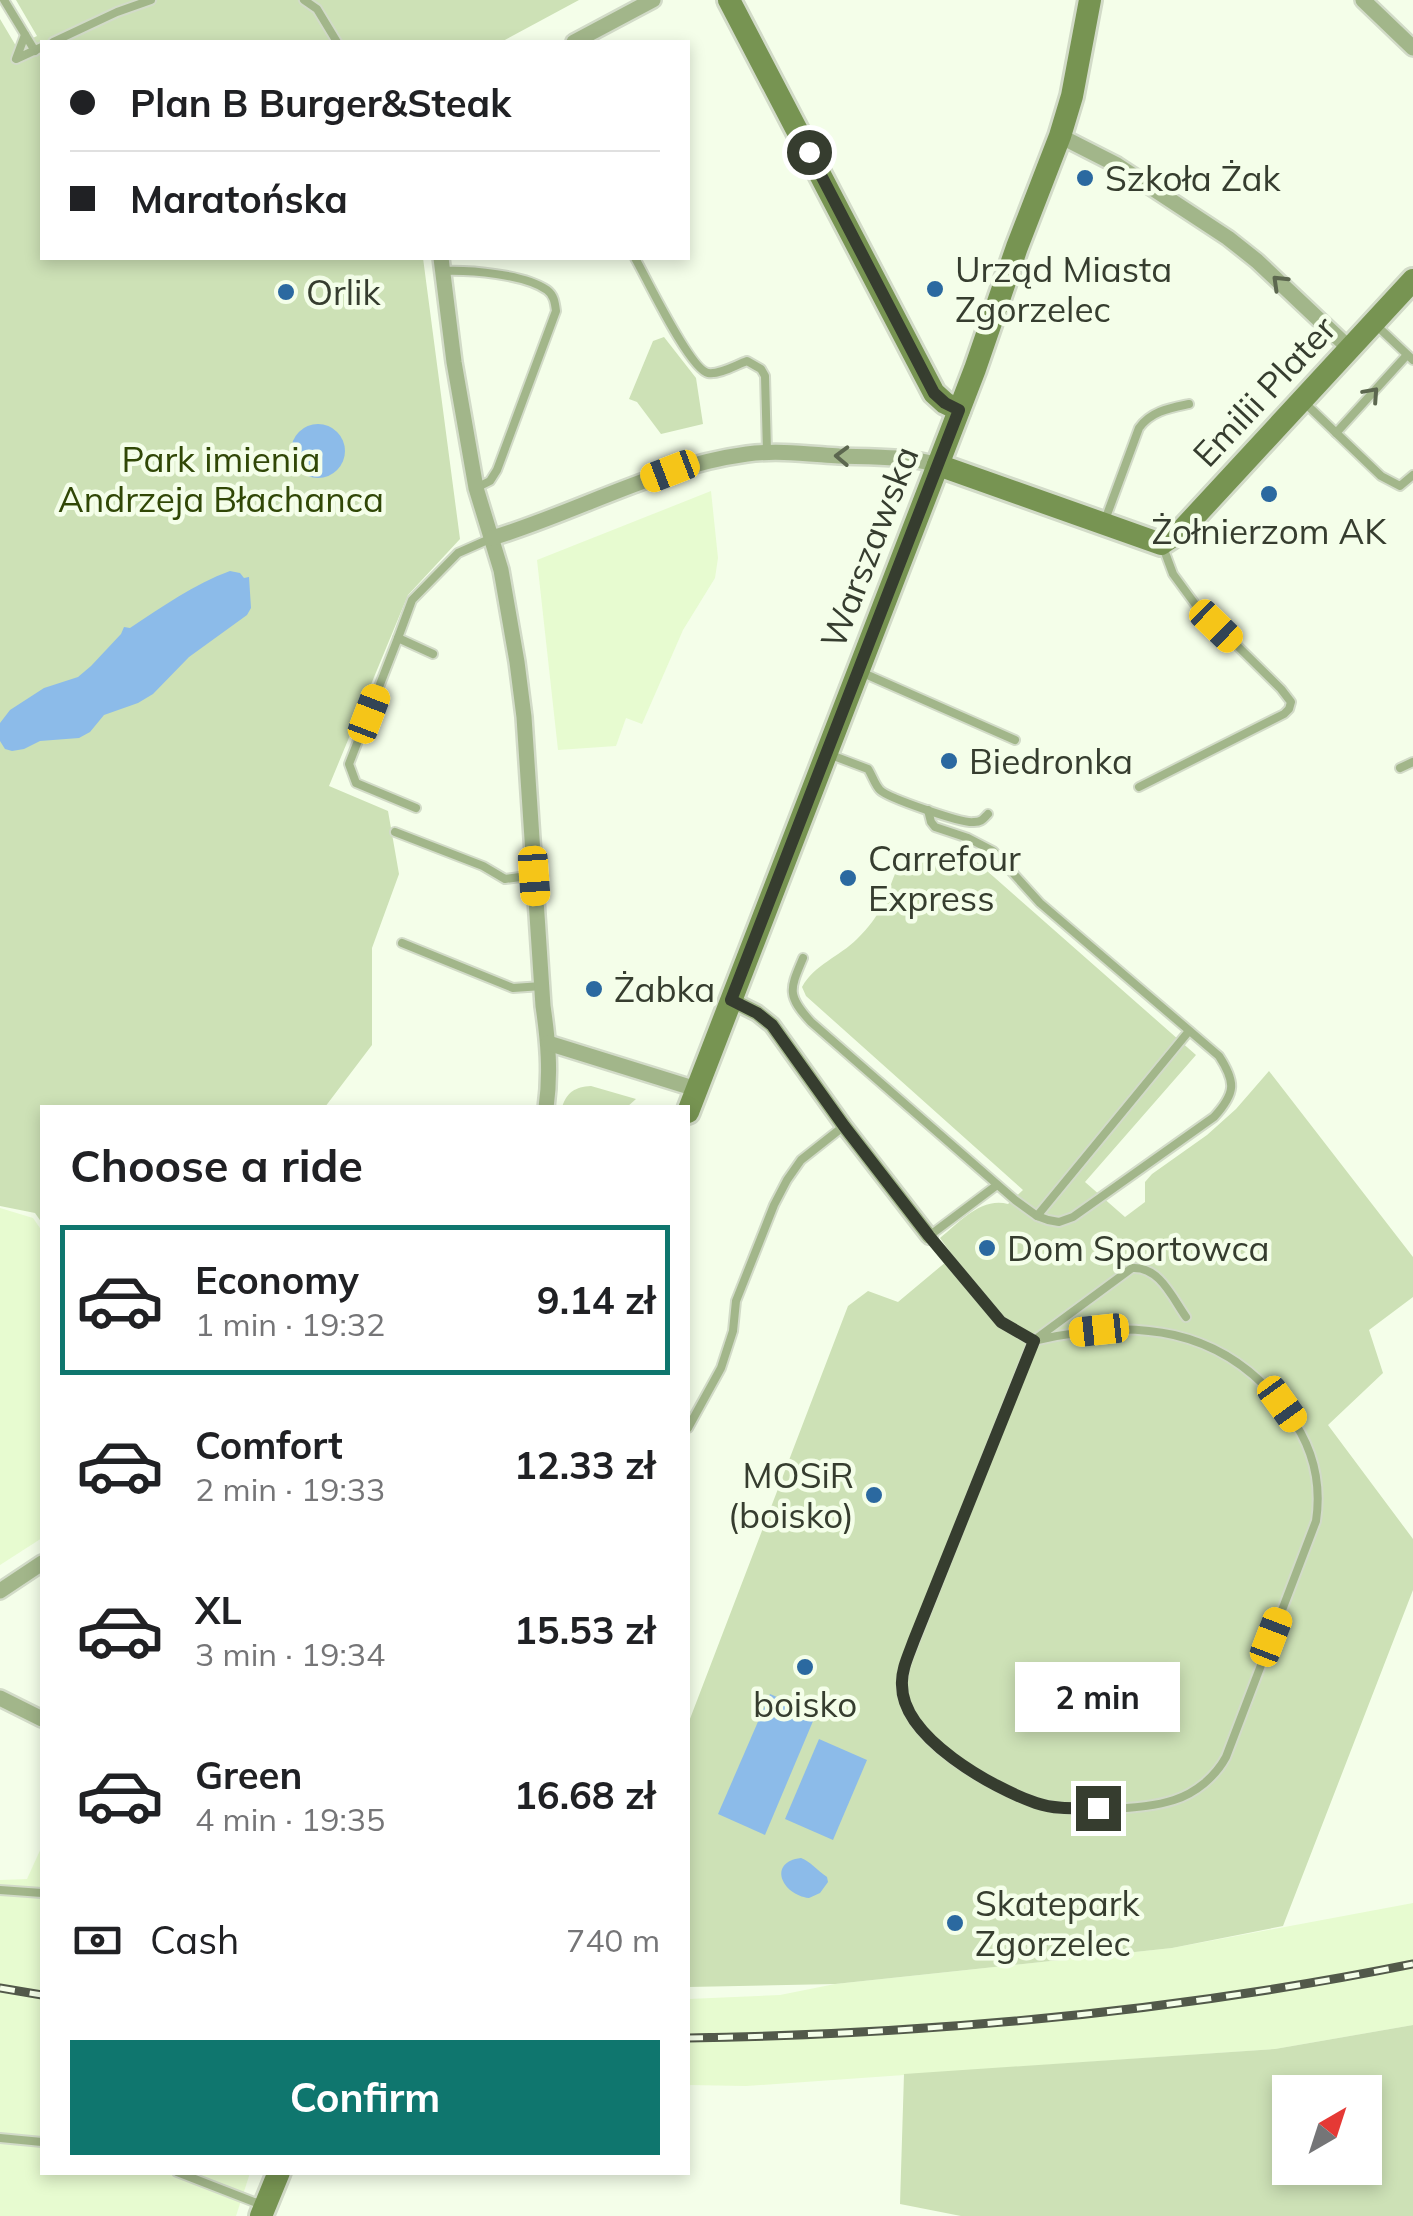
<!DOCTYPE html>
<html lang="en">
<head>
<meta charset="utf-8">
<style>
	body { margin:0; font-family:Mulish,sans-serif; background:#f6f6f6; color:#202124; height:100vh; display:flex; flex-direction:column; font-size:38px; white-space:nowrap }
	* { box-sizing:border-box; margin:0 }
	p { font-size:32px; color:#757577 }
	.icon { flex:none; width:55px; height:55px; fill:none; stroke:currentColor; stroke-width:2; stroke-linecap:round; stroke-linejoin:round }
	.map { position:relative; flex:1; overflow:hidden }
	.side { position:absolute; left:40px; top:1105px; width:650px; height:1070px; display:flex; flex-direction:column; background:#fff; border-radius:0px; box-shadow:0 5px 15px #0003 }
	.side>* { flex:none }
	.banner { position:absolute; left:40px; top:40px; width:650px; height:220px; border-radius:0px; box-shadow:0 5px 15px #0003; display:grid; align-content:center; height:220px; padding:0 30px; background:#fff }
	.needle { width:65px; rotate:39deg }
	.buttons { position:absolute; left:1272px; top:2075px; display:grid; gap:20px }
	.buttons a { display:grid; place-items:center; width:110px; height:110px; border-radius:0px; background:#fff; box-shadow:0 5px 15px #0003; font-size:50px }
	.end { position:absolute; width:45px; height:45px; margin:-22px; border:12px solid #363d2f; background:#fff; box-shadow:0 0 0 5px #fff }
	.from { border-radius:50% }
	.bubble { position:absolute; height:70px; border-radius:0px; background:#fff; box-shadow:0 5px 15px #0003; font-size:32px; font-weight:700; line-height:70px; text-align:center }
	.car { position:absolute; width:30px; height:60px; margin:-30px -15px; border-radius:12px; box-shadow:0 0 8px 2px #0007; background:linear-gradient(#f5c518 24%,#345 0 40%,#f5c518 0 76%,#345 0 86%,#f5c518 0) }
	.banner b { display:flex; align-items:center; gap:35px; height:95px; font-size:38px }
	.banner b+b { border-top:2px solid #e0e0e0 }
	.banner i { width:25px; height:25px; background:#202124 }
	ul { padding:0; list-style:none }
	li { display:flex; align-items:center; gap:30px; height:150px; margin:0 20px 15px; padding:0 10px; border:5px solid transparent; border-radius:0px }
	li div { flex:1 }
	li b { display:block; font-size:38px }
	li em { font-style:normal; font-weight:700 }
	li.active { border-color:#0f766e }
	li>.icon { width:90px; height:90px; stroke-width:1.5 }
	h2 { padding:0 30px; font-size:45px; line-height:120px }
	.pay { display:flex; align-items:center; gap:25px; height:110px; padding:0 30px; font-size:38px }
	.pay p { margin-inline-start:auto }
	.action { display:flex; gap:20px; margin-top:auto; padding:20px 30px }
	.action a { flex:1; height:115px; border-radius:0px; background:#0f766e; color:#fff; font-size:40px; font-weight:700; line-height:115px; text-align:center }
	.map>svg:first-child { display:block }
	.built { fill:#e7fbd0 }
	.green { fill:#cde1b6; fill-rule:evenodd }
	.water { fill:#8cbbe9 }
	.lines { fill:none; stroke-linecap:round; stroke-linejoin:round }
	.lane-casing { stroke:#d2dbc8; stroke-width:12 }
	.street-casing { stroke:#d2dbc8; stroke-width:20 }
	.secondary-casing { stroke:#d2dbc8; stroke-width:28 }
	.lane { stroke:#a2b68a; stroke-width:8 }
	.street { stroke:#a2b68a; stroke-width:15 }
	.secondary { stroke:#779452; stroke-width:22 }
	.rail-casing { stroke:#52594a; stroke-width:9 }
	.rail { stroke:#f4fee9; stroke-width:5; stroke-dasharray:15; stroke-linecap:butt }
	.oneway { stroke:#5c674f }
	.route { stroke:#363d2f; stroke-width:12 }
	.poi-dot { fill:#2b69a0; stroke:#f4fee9; stroke-width:4 }
	.labels { text-anchor:middle; dominant-baseline:central; stroke-width:9; stroke-linejoin:round; paint-order:stroke }
	.poi-label { font-size:35px; fill:#363d2f; stroke:#f4fee9; text-anchor:start }
	.street-label { font-size:35px; fill:#363d2f; stroke:#f4fee9 }
	.park-label { font-size:35px; fill:#304706; stroke:#f4fee9 }
</style>
</head>
<body>
<div class="map">
<svg width="1413" height="2216" viewBox="0 0 1413 2216">
	<rect width="100%" height="100%" fill="#f4fee9"/>
	<g class="built">
		<path d="M 711,491 L 718,558 L 715,578 L 683,630 L 642,724 L 626,718 L 616,746 L 558,750 L 537,560 Z"/>
		<path d="M 0,1208 L 33,1218 L 42,1231 L 42,1538 L 0,1565 Z"/>
		<path d="M 42,1846 L 42,2172 L 250,2173 L 236,2216 L 0,2216 L 0,1880 L 27,1879 Z"/>
		<path d="M 1413,1903 L 1413,2025 L 1275,2049 L 746,2086 L 688,2085 L 688,1999 L 780,1995 L 835,1984 L 1172,1948 Z"/>
	</g>
	<g class="green">
		<path d="M 16,0 L 579,0 L 501,42 L 42,42 L 42,258 L 423,258 L 460,539 L 408,595 L 329,786 L 388,811 L 399,874 L 372,948 L 372,1045 L 325,1107 L 42,1108 L 42,1223 L 35,1213 L 0,1206 L 0,19 L 16,46 L 37,36 Z"/>
		<path d="M 664,337 L 696,378 L 703,424 L 661,434 L 637,402 L 629,399 L 653,341 Z"/>
		<path d="M 969,855 L 1196,1055 L 1085,1182 L 1125,1217 L 1145,1202 L 1145,1182 L 1152,1174 L 1207,1135 L 1236,1109 L 1269,1071 L 1413,1257 L 1413,1297 L 1369,1330 L 1383,1373 L 1328,1425 L 1413,1539 L 1413,1590 L 1283,1926 L 1172,1948 L 835,1984 L 688,1987 L 688,1724 L 848,1306 L 868,1291 L 898,1302 L 953,1256 L 940,1238 C 960,1222 981,1197 1008,1204 L 1023,1190 L 806,996 L 802,987 C 815,964 839,957 857,939 C 882,915 885,898 897,869 L 915,862 L 939,864 Z"/>
		<path d="M 591,1086 L 636,1099 L 627,1107 L 562,1107 C 567,1092 575,1087 591,1086 Z"/>
		<path d="M 1413,2025 L 1413,2216 L 961,2216 L 900,2204 L 904,2074 L 1275,2049 ZM 1290,2092 L 1365,2092 L 1365,2168 L 1290,2168 Z"/>
	</g>
	<g class="water">
		<circle cx="318" cy="451" r="27"/>
		<path d="M 230,571 L 240,573 L 244,578 L 249,577 L 251,608 L 247,615 L 189,657 L 153,694 L 138,703 L 104,715 L 90,732 L 79,738 L 40,741 L 24,749 L 12,751 L 5,749 L 0,741 L 0,723 L 10,710 L 44,688 L 78,677 L 91,666 L 121,634 L 124,627 L 130,628 C 162,607 194,584 230,571 Z"/>
		<path d="M 770,1694 L 816,1714 L 765,1835 L 718,1814 Z"/>
		<path d="M 819,1739 L 867,1760 L 833,1840 L 785,1819 Z"/>
		<path d="M 801,1858 C 810,1861 818,1871 827,1877 L 828,1882 L 820,1893 L 809,1898 C 782,1895 767,1862 801,1858 Z"/>
	</g>
	<g class="lines">
		<g class="lane-casing">
			<g id="lane">
				<path d="M 4,0 L 35,51"/>
				<path d="M 304,0 L 317,9 L 337,42"/>
				<path d="M 25,35 L 16,59 L 42,47"/>
				<path d="M 53,42 L 117,12 L 151,0"/>
				<path d="M 635,258 C 646,277 690,370 708,373 C 719,375 736,365 747,361 L 761,369 L 765,376 L 767,452"/>
				<path d="M 443,271 C 470,270 524,274 547,290 C 554,295 555,303 556,311 L 497,470 L 490,481 L 476,488"/>
				<path d="M 1376,325 L 1413,360"/>
				<path d="M 1306,404 L 1381,476 L 1400,486 L 1413,475"/>
				<path d="M 1336,433 L 1407,355"/>
				<path d="M 1105,520 L 1139,428 C 1151,411 1170,408 1189,404"/>
				<path d="M 398,638 L 349,764 L 356,783 L 416,808"/>
				<path d="M 433,654 L 398,638 L 412,600 L 458,553 L 492,538"/>
				<path d="M 863,673 L 1015,740"/>
				<path d="M 831,755 L 868,769 C 872,775 875,785 880,790 C 888,798 963,824 974,822 C 982,822 983,819 988,814"/>
				<path d="M 1400,768 L 1413,762"/>
				<path d="M 1139,787 L 1284,714 L 1289,709 L 1291,702 L 1281,689 L 1195,604 L 1173,574 L 1163,547"/>
				<path d="M 395,832 L 483,866 L 505,879 L 535,875"/>
				<path d="M 402,943 L 513,988 L 542,986"/>
				<path d="M 803,958 C 790,989 786,995 811,1022 L 1015,1200 L 1037,1216 L 1048,1220 L 1059,1222 L 1073,1217 L 1214,1117 C 1236,1093 1236,1082 1219,1056 L 1040,903 L 993,851 L 968,838 L 935,827 L 931,822 L 928,810"/>
				<path d="M 997,1185 L 929,1236 L 1001,1322 L 1033,1341 C 1133,1317 1224,1325 1288,1413 C 1312,1445 1322,1481 1316,1521 L 1226,1757 C 1215,1777 1196,1793 1174,1800 C 1144,1810 1066,1813 1036,1803 C 991,1787 906,1741 902,1688 C 901,1681 904,1672 905,1665 L 1033,1341 L 1132,1268 C 1159,1266 1172,1297 1186,1317"/>
				<path d="M 1037,1216 L 1189,1031"/>
				<path d="M 688,1428 L 721,1368 L 733,1331 L 736,1301 L 774,1205 L 787,1180 L 801,1160 L 844,1126"/>
				<path d="M 0,1890 L 42,1893"/>
				<path d="M 0,2138 L 42,2142"/>
				<path d="M 177,2172 L 262,2205"/>
			</g>
		</g>
		<g class="street-casing">
			<g id="street">
				<path d="M 1363,0 L 1413,48"/>
				<path d="M 574,42 L 653,0"/>
				<path d="M 1060,136 L 1117,165 L 1228,238 L 1257,261 L 1350,349"/>
				<path d="M 441,258 L 454,362 L 476,488 L 501,570 L 517,662 L 524,717 L 543,1006 C 548,1040 551,1073 546,1108"/>
				<path d="M 492,538 C 578,512 657,466 747,454 C 777,450 809,454 839,456 C 872,457 907,456 938,465"/>
				<path d="M 731,1000 L 757,1013 L 772,1025 L 844,1126 L 929,1236"/>
				<path d="M 548,1043 L 696,1089"/>
				<path d="M 0,1591 L 42,1563"/>
				<path d="M 0,1698 L 42,1719"/>
			</g>
		</g>
		<g class="secondary-casing">
			<g id="secondary">
				<path d="M 729,0 L 934,393 L 945,403 L 959,410"/>
				<path d="M 938,465 L 1161,544 L 1182,530 L 1413,280"/>
				<path d="M 688,1112 L 975,369 L 1017,247 L 1060,136 L 1072,96 L 1090,0"/>
				<path d="M 261,2216 L 279,2172"/>
			</g>
		</g>
		<use href="#lane" class="lane"/>
		<use href="#street" class="street"/>
		<use href="#secondary" class="secondary"/>
		<g class="rail-casing">
			<g id="rail">
				<path d="M 0,1988 L 42,1995"/>
				<path d="M 688,2038 C 931,2034 1175,2012 1413,1964"/>
			</g>
		</g>
		<use href="#rail" class="rail"/>
	</g>
	<defs><path id="oneway-chevron" d="M-2-3.5L2.5 0L-2 3.5" fill="none" stroke-width="1.6" stroke-linecap="round" stroke-linejoin="round" transform="scale(2.5)"/></defs>
	<g class="oneway">
		<use href="#oneway-chevron" transform="translate(1279 282) rotate(-136)"/>
		<use href="#oneway-chevron" transform="translate(1372 394) rotate(-48)"/>
		<use href="#oneway-chevron" transform="translate(842 456) rotate(-178)"/>
	</g>
	<g class="lines">
		<path class="route" d="M 809,152 L 934,393 L 945,403 L 959,410 L 731,1000 L 757,1013 L 772,1025 L 844,1126 L 929,1236 L 1001,1322 L 1034,1341 L 914,1640 C 909,1654 901,1670 902,1685 C 902,1738 993,1788 1036,1803 C 1056,1810 1078,1808 1098,1808"/>
	</g>
	<g class="poi-dot">
		<circle cx="1085" cy="178" r="10"/>
		<circle cx="935" cy="289" r="10"/>
		<circle cx="286" cy="292" r="10"/>
		<circle cx="1269" cy="494" r="10"/>
		<circle cx="949" cy="761" r="10"/>
		<circle cx="848" cy="878" r="10"/>
		<circle cx="594" cy="989" r="10"/>
		<circle cx="987" cy="1248" r="10"/>
		<circle cx="874" cy="1495" r="10"/>
		<circle cx="805" cy="1667" r="10"/>
		<circle cx="955" cy="1923" r="10"/>
	</g>
	<g class="labels">
		<g class="poi-label">
			<text x="1105" y="178">Szkoła Żak</text>
			<text x="955" y="269">Urząd Miasta<tspan x="955" dy="40">Zgorzelec</tspan></text>
			<text x="306" y="292">Orlik</text>
			<text x="1269" y="531" text-anchor="middle">Żołnierzom AK</text>
			<text x="969" y="761">Biedronka</text>
			<text x="868" y="858">Carrefour<tspan x="868" dy="40">Express</tspan></text>
			<text x="614" y="989">Żabka</text>
			<text x="1007" y="1248">Dom Sportowca</text>
			<text x="854" y="1475" text-anchor="end">MOSiR<tspan x="854" dy="40">(boisko)</tspan></text>
			<text x="805" y="1704" text-anchor="middle">boisko</text>
			<text x="975" y="1903">Skatepark<tspan x="975" dy="40">Zgorzelec</tspan></text>
		</g>
		<g class="street-label">
			<text transform="translate(1264 391) rotate(-47)">Emilii Plater</text>
			<text transform="translate(869 547) rotate(-69)">Warszawska</text>
		</g>
		<g class="park-label">
			<text x="221" y="459">Park imienia<tspan x="221" dy="40">Andrzeja Błachanca</tspan></text>
		</g>
	</g>
</svg>
<div class="buttons">
<a><svg class="needle" viewBox="-14 -14 28 28"><path d="M0-13l5 13h-10z" fill="#e53935"/><path d="M0 13l5-13h-10z" fill="#757577"/></svg></a>
</div>
<i class="end from" style="left:809px;top:152px"></i>
<i class="end" style="left:1098px;top:1808px"></i>
<div class="bubble" style="left:1015px;top:1662px;width:165px">2 min</div>
<i class="car" style="left:670px;top:471px;rotate:249deg"></i>
<i class="car" style="left:1216px;top:626px;rotate:134deg"></i>
<i class="car" style="left:369px;top:714px;rotate:21deg"></i>
<i class="car" style="left:534px;top:876px;rotate:176deg"></i>
<i class="car" style="left:1099px;top:1330px;rotate:264deg"></i>
<i class="car" style="left:1282px;top:1404px;rotate:144deg"></i>
<i class="car" style="left:1271px;top:1637px;rotate:21deg"></i>
<div class="banner">
<b><i class="from"></i>Plan B Burger&amp;Steak</b>
<b><i></i>Maratońska</b>
</div>
<section class="side">
<h2>Choose a ride</h2>
<ul>
<li class="active"><svg class="icon" aria-label="car" viewBox="0 0 24 24"><path d="M5 17H2v-5l4-1 3-4h7l3 4 3 1v5h-3M9 17h6M6 11h13"/><circle cx="7" cy="17" r="2"/><circle cx="17" cy="17" r="2"/></svg><div><b>Economy</b><p>1 min · 19:32</p></div><em>9.14 zł</em></li>
<li><svg class="icon" aria-label="car" viewBox="0 0 24 24"><path d="M5 17H2v-5l4-1 3-4h7l3 4 3 1v5h-3M9 17h6M6 11h13"/><circle cx="7" cy="17" r="2"/><circle cx="17" cy="17" r="2"/></svg><div><b>Comfort</b><p>2 min · 19:33</p></div><em>12.33 zł</em></li>
<li><svg class="icon" aria-label="car" viewBox="0 0 24 24"><path d="M5 17H2v-5l4-1 3-4h7l3 4 3 1v5h-3M9 17h6M6 11h13"/><circle cx="7" cy="17" r="2"/><circle cx="17" cy="17" r="2"/></svg><div><b>XL</b><p>3 min · 19:34</p></div><em>15.53 zł</em></li>
<li><svg class="icon" aria-label="car" viewBox="0 0 24 24"><path d="M5 17H2v-5l4-1 3-4h7l3 4 3 1v5h-3M9 17h6M6 11h13"/><circle cx="7" cy="17" r="2"/><circle cx="17" cy="17" r="2"/></svg><div><b>Green</b><p>4 min · 19:35</p></div><em>16.68 zł</em></li>
</ul>
<div class="pay"><svg class="icon" aria-label="cash" viewBox="0 0 24 24"><path d="M3 7h18v10H3z"/><circle cx="12" cy="12" r="2"/></svg>Cash<p>740 m</p></div>
<div class="action"><a>Confirm</a></div>
</section>
</div>
</body>
</html>
